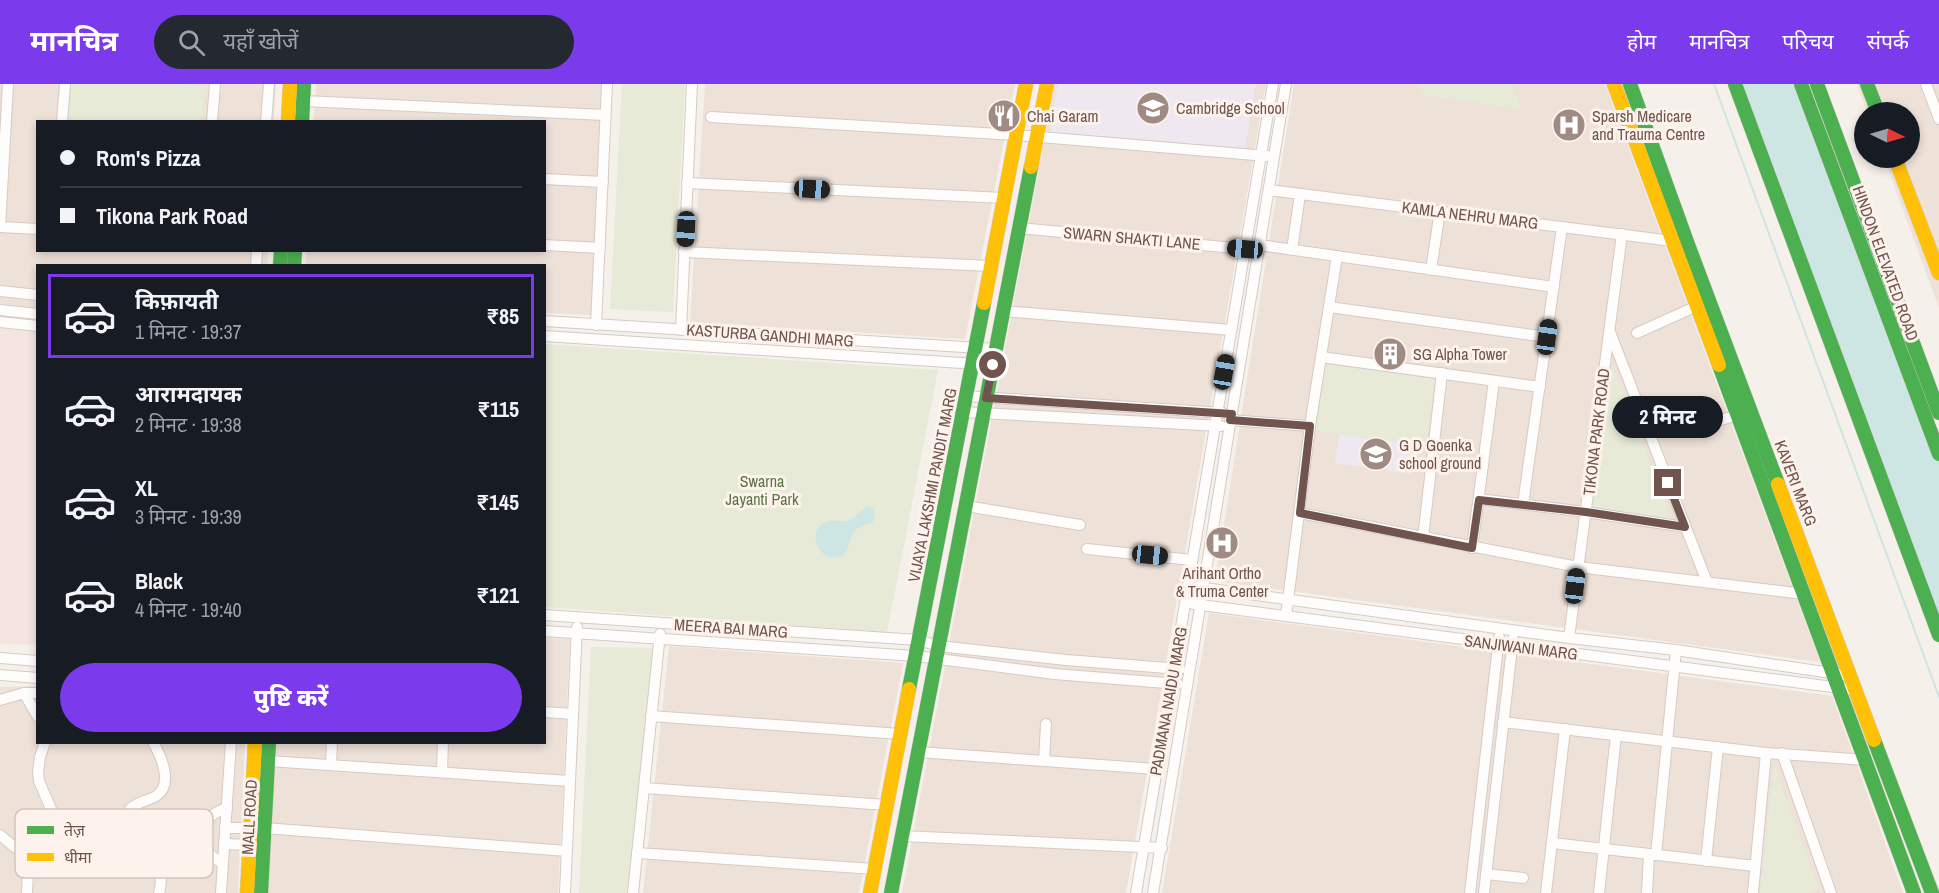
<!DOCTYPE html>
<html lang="hi">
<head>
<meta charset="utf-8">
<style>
	body { margin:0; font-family:"Archivo Narrow","Noto Sans Devanagari",sans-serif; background:#242831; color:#f1f3f6; height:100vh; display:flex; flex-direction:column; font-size:22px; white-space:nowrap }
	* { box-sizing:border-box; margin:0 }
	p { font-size:20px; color:#9ea1a6 }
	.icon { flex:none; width:33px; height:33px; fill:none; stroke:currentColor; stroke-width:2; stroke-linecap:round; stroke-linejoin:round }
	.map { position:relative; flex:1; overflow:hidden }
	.details { position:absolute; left:36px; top:180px; width:510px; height:480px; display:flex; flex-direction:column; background:#171b24; border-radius:0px; box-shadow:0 3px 9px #0003 }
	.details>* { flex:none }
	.banner { position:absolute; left:36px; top:36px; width:510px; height:132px; border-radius:0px; box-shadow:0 3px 9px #0003; display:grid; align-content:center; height:132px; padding:0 24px; background:#171b24 }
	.needle { width:39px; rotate:95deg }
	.controls { position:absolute; left:1854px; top:18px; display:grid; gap:12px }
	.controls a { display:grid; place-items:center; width:66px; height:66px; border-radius:50%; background:#171b24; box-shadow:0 3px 9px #0003; font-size:30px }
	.end { position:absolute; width:27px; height:27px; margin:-14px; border:8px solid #70544d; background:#fff; box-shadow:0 0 0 3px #fff }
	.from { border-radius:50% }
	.bubble { position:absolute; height:42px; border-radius:21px; background:#171b24; box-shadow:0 3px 9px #0003; font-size:20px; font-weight:800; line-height:42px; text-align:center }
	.car { position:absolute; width:18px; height:36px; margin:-18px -9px; border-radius:8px; box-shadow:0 0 4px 2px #0007; background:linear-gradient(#222 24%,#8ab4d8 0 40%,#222 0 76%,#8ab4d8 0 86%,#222 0) }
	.banner b { display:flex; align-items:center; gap:21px; height:57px; font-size:22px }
	.banner b+b { border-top:2px solid #363941 }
	.banner i { width:15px; height:15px; background:#f1f3f6 }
	ul { padding:10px 0 0; list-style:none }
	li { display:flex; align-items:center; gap:18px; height:84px; margin:0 12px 9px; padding:0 12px; border:3px solid transparent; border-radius:0px }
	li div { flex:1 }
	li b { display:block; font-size:22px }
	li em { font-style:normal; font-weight:800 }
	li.selected { border-color:#7c3aed }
	li>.icon { width:54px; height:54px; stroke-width:1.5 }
	.primary-button { display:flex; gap:12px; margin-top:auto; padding:12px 24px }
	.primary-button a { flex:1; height:69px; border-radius:36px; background:#7c3aed; color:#fff; font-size:24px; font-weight:800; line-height:69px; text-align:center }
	header { display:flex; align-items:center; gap:36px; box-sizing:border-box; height:84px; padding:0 30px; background:#7c3aed; color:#fff }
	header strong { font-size:28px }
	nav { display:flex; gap:33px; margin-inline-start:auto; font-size:21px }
	.search { width:420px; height:54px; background:#242831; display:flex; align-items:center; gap:15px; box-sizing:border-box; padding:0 21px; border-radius:33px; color:#9ea1a6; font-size:22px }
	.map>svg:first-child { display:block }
	.residential { fill:#eee1d8 }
	.commercial { fill:#f5e4df }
	.education { fill:#f0e8f1 }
	.green { fill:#e6ead6 }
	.water { fill:#cde6e4 }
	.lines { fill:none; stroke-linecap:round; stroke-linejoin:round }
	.stream { stroke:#cde6e4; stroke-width:2 }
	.street-casing { stroke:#d4cbc7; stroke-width:12 }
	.fast-casing { stroke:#d4cbc7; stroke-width:15 }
	.slow-casing { stroke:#d4cbc7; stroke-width:15 }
	.street { stroke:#fefdfc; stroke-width:10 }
	.fast { stroke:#4caf50; stroke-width:14 }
	.slow { stroke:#ffc107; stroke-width:14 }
	.route { stroke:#70544d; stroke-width:8 }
	.labels { text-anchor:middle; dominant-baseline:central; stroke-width:6; stroke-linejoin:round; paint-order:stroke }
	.poi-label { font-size:16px; fill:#70544d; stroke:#fdf3ec; text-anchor:start }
	.street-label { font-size:16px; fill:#70544d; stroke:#fdf3ec }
	.park-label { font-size:16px; fill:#5c7547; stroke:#fdf3ec }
	.key { fill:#fdf3ec; stroke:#d3c3bc; stroke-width:1.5 }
	.key-label { font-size:16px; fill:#70544d }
</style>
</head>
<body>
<header>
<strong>मानचित्र</strong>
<div class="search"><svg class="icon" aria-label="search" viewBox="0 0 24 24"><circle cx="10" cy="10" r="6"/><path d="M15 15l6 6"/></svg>यहाँ खोजें</div>
<nav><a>होम</a><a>मानचित्र</a><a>परिचय</a><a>संपर्क</a></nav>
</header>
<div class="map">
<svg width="1939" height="809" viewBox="0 0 1939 809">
	<rect width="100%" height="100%" fill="#f6f0ea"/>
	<g class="residential">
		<path d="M 0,0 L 276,0 L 274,37 L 38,38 L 38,166 L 268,167 L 267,181 L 38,182 L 37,225 L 0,220 Z"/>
		<path d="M 316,0 L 601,0 L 591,231 L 545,229 L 544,182 L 306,182 L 306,167 L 544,166 L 544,38 L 314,37 Z"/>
		<path d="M 705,0 L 1015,0 L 965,255 L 690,238 Z"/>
		<path d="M 1055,0 L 1266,0 L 1126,809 L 902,809 Z"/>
		<path d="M 1294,0 L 1605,0 L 1820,578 L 1215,497 Z"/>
		<path d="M 1857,0 L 1939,0 L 1939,224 L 1884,74 L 1910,74 L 1910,28 L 1867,28 Z"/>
		<path d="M 1209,529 L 1832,612 L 1903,809 L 1162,809 Z"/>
		<path d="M 545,554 L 570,555 L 558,809 L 264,809 L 272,659 L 544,658 Z"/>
		<path d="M 669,562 L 903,579 L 859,809 L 643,809 Z"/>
		<path d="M 37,602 L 38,658 L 245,659 L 238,809 L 0,809 L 0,603 Z"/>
	</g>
	<path class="commercial" d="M 0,242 L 38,247 L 37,561 L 0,560 Z"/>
	<g class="education">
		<path d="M 1058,0 L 1256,0 L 1245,64 L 1050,48 Z"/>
		<path d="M 1339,350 L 1417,361 L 1412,390 L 1335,379 Z"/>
	</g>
	<g class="green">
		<path d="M 70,0 L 174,0 L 205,2 L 203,37 L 67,38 Z"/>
		<path d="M 622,0 L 685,0 L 673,228 L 610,225 Z"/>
		<path d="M 1422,0 L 1512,0 L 1521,25 L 1420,11 Z"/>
		<path d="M 544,260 L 938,286 L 887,548 L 545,523 Z"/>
		<path d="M 1325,280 L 1435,295 L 1426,362 L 1315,347 Z"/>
		<path d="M 1612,281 L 1672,436 L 1591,424 Z"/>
		<path d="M 591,563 L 653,564 L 628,809 L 579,809 Z"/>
		<path d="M 1774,680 L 1819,806 L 1810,809 L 1760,809 Z"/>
	</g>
	<g class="water">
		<path d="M 1742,0 L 1801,0 L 1939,374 L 1939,532 Z"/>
		<path d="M 870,422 L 875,426 L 873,438 C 867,440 861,441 856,446 C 848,453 851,469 839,473 C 822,478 808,455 820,442 C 829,433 837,439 847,437 C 857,435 861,423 870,422 Z"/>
	</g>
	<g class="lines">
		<path class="stream" d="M 1714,0 L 1939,613"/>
		<g class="street-casing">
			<g id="street">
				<path d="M 1926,0 L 1939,35"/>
				<path d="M 303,17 L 605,31"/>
				<path d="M 711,33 L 1016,51 L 1267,72"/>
				<path d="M 62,38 L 65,0"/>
				<path d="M 212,38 L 215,0"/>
				<path d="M 266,38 L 269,0"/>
				<path d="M 544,95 L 603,98"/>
				<path d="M 687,99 L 1004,114"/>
				<path d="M 1269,106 L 1672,157"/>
				<path d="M 0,143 L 8,0"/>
				<path d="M 0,143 L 38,145"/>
				<path d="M 1019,144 L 1245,165"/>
				<path d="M 544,161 L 600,164"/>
				<path d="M 1259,161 L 1554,203"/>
				<path d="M 1292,166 L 1300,110"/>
				<path d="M 684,168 L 991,182"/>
				<path d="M 256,182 L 257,166"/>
				<path d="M 1431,186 L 1440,127"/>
				<path d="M 0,207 L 38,211"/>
				<path d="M 1329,223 L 1547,253"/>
				<path d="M 0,226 L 38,230"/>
				<path d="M 1003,227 L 1231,246"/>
				<path d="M 544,237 L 996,265"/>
				<path d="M 0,238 L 38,242"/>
				<path d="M 596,241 L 607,0"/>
				<path d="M 681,246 L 692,0"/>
				<path d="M 1610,248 L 1707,498"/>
				<path d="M 1637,249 L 1697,222"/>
				<path d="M 544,252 L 993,281"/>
				<path d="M 1321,273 L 1540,303"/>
				<path d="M 966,312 L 1223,329"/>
				<path d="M 963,328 L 1221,342"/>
				<path d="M 1230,336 L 1310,342"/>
				<path d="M 1683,348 L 1737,331"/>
				<path d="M 1479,415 L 1586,428 L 1685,443"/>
				<path d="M 1523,420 L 1562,143"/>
				<path d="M 966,422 L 1080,441"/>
				<path d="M 1300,429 L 1578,483 L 1804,510"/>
				<path d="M 1423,454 L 1442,289"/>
				<path d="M 1472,464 L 1494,297"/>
				<path d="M 1087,465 L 1192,476"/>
				<path d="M 1197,503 L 1569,554 L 1676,566 L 1851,592"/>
				<path d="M 1193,520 L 1856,606"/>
				<path d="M 544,531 L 918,556 L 939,562 L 1066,576 L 1180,585"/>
				<path d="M 1286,532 L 1310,342 L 1337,172"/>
				<path d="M 544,547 L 916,572 L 1055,590 L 1178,600"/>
				<path d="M 1569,554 L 1622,150"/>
				<path d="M 0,574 L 38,577"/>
				<path d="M 0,591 L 38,594"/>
				<path d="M 24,609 L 38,633"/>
				<path d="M 0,616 L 24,609 L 38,609"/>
				<path d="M 544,628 L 573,630"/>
				<path d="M 651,632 L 900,650"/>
				<path d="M 1503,638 L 1766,669 L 1866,676"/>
				<path d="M 153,658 C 161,672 174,701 156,712 C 147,717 137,718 130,725 C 125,738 120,757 131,767 C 134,771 140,771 144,773 C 161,779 163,794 159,809"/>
				<path d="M 918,668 L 1157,685"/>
				<path d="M 1782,669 L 1831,809"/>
				<path d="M 268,677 L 570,697"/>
				<path d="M 1044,677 L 1046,640"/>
				<path d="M 331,681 L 332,658"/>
				<path d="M 442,688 L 443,658"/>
				<path d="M 644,704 L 887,721"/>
				<path d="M 225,744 L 251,744"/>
				<path d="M 264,744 L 567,767"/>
				<path d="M 0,751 L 34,779"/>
				<path d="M 902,752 L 1162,764"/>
				<path d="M 1552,759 L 1755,782"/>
				<path d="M 224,760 L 250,761"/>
				<path d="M 637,769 L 875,785"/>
				<path d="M 1656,771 L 1676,566"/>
				<path d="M 1706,777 L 1718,663"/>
				<path d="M 223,779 C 193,766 195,733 227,724"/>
				<path d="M 1486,790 L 1523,794"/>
				<path d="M 27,809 L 28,787 L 48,764 L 54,740 L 54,732 L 39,697 L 38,689 L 40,673 L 45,658"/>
				<path d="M 221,809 L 231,658"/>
				<path d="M 565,809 L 577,543"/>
				<path d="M 633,809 L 660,550"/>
				<path d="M 1136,809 L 1273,0"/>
				<path d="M 1153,809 L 1286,0"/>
				<path d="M 1470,809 L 1499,553"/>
				<path d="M 1484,809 L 1513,555"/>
				<path d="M 1546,809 L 1565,645"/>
				<path d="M 1599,809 L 1616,651"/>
				<path d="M 1647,809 L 1649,770"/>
				<path d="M 1753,809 L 1766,669"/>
			</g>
		</g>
		<g class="fast-casing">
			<g id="fast">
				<path d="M 1630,0 L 1687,158 L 1778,400"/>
				<path d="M 1735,0 L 1939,551"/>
				<path d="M 1801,0 L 1939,370"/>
				<path d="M 1817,0 L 1939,329"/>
				<path d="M 1867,0 L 1878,28"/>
				<path d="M 302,38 L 304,0"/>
				<path d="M 280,182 L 281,166"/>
				<path d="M 294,182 L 295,166"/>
				<path d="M 1719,281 L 1914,809"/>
				<path d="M 909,605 L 984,219"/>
				<path d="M 1874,656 L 1932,809"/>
				<path d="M 261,809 L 269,658"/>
				<path d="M 891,809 L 1031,83"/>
			</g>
		</g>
		<g class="slow-casing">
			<g id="slow">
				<path d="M 1614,0 L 1719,281"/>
				<path d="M 288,38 L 290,0"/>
				<path d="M 1895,74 L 1939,189"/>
				<path d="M 1031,83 L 1047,0"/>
				<path d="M 984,219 L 1026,0"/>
				<path d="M 1778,400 L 1874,656"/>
				<path d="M 247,809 L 255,658"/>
				<path d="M 870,809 L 909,605"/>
			</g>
		</g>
		<use href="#street" class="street"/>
		<use href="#fast" class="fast"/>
		<use href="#slow" class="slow"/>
	</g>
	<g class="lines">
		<path class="route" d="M 993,281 L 986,314 L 1217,329 L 1232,330 L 1230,336 L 1310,342 L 1300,429 L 1472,464 L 1479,416 L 1586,428 L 1685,443 L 1668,399"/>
	</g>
	<defs>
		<g id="school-disc" transform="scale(1.725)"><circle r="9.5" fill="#9f8b84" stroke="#fdf3ec"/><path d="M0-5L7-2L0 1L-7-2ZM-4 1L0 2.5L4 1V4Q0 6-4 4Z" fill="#fff"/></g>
		<g id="restaurant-disc" transform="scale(1.725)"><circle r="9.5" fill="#9f8b84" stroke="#fdf3ec"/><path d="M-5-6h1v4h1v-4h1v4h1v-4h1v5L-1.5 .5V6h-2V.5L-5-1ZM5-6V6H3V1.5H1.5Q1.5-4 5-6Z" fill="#fff"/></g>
		<g id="hospital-disc" transform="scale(1.725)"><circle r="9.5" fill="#9f8b84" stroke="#fdf3ec"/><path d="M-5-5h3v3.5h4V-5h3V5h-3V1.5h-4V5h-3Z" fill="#fff"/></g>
		<g id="building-disc" transform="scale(1.725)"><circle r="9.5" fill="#9f8b84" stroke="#fdf3ec"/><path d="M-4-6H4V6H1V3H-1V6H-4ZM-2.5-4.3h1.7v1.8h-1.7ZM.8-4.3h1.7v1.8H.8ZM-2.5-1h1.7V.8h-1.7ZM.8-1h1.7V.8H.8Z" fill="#fff"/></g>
	</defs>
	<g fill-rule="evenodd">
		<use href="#school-disc" x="1153" y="24"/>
		<use href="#restaurant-disc" x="1004" y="32"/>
		<use href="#hospital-disc" x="1569" y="41"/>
		<use href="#building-disc" x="1390" y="270"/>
		<use href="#school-disc" x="1376" y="370"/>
		<use href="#hospital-disc" x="1222" y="459"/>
	</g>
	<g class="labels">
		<g class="poi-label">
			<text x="1176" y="24">Cambridge School</text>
			<text x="1027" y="32">Chai Garam</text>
			<text x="1592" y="32">Sparsh Medicare<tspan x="1592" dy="18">and Trauma Centre</tspan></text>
			<text x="1413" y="270">SG Alpha Tower</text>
			<text x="1399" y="361">G D Goenka<tspan x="1399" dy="18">school ground</tspan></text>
			<text x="1222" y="489" text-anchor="middle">Arihant Ortho<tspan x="1222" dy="18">&amp; Truma Center</tspan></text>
		</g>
		<g class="street-label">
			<text transform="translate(1470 131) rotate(7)">KAMLA NEHRU MARG</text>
			<text transform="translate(1132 154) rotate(5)">SWARN SHAKTI LANE</text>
			<text transform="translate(1886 179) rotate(70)">HINDON ELEVATED ROAD</text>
			<text transform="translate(770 251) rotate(4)">KASTURBA GANDHI MARG</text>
			<text transform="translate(1596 348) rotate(-83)">TIKONA PARK ROAD</text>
			<text transform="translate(1796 399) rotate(69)">KAVERI MARG</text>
			<text transform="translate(932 401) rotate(-79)">VIJAYA LAKSHMI PANDIT MARG</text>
			<text transform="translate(731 544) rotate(4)">MEERA BAI MARG</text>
			<text transform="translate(1521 563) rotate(7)">SANJIWANI MARG</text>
			<text transform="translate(1168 617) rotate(-80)">PADMANA NAIDU MARG</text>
			<text transform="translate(249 733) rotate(-87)">MALL ROAD</text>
		</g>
		<g class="park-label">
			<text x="762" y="397">Swarna<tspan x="762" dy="18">Jayanti Park</tspan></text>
		</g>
	</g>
	<rect x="15" y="725" width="198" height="69" rx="9" class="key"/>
	<rect x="27" y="742" width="27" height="8" fill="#4caf50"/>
	<rect x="27" y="769" width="27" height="8" fill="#ffc107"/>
	<g class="key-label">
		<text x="64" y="752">तेज़</text>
		<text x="64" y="779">धीमा</text>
	</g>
</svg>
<div class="controls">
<a><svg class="needle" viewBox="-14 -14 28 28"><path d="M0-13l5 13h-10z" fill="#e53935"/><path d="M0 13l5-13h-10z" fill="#9ea1a6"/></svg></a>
</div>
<i class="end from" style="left:993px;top:281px"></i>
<i class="end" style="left:1668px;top:399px"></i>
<div class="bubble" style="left:1612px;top:312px;width:111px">2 मिनट</div>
<i class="car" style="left:812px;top:105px;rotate:93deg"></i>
<i class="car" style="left:686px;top:145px;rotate:183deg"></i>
<i class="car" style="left:1245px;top:165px;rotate:275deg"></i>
<i class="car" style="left:1547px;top:253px;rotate:8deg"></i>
<i class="car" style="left:1224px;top:288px;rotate:10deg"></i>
<i class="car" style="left:1150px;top:471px;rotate:96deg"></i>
<i class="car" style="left:1575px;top:502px;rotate:7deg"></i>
<div class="banner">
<b><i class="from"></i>Rom's Pizza</b>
<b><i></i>Tikona Park Road</b>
</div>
<section class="details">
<ul>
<li class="selected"><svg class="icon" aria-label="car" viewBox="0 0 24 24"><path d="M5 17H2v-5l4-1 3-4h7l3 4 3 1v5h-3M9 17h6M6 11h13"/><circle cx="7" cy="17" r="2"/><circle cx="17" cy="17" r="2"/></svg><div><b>किफ़ायती</b><p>1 मिनट · 19:37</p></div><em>₹85</em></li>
<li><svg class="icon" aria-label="car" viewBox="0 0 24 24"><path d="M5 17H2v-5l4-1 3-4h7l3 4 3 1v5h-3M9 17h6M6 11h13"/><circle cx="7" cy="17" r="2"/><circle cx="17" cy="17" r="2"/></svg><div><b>आरामदायक</b><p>2 मिनट · 19:38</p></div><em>₹115</em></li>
<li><svg class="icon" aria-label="car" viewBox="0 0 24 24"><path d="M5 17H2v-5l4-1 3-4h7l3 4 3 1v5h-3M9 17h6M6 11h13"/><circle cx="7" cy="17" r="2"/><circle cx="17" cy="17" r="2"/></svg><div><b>XL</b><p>3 मिनट · 19:39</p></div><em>₹145</em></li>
<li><svg class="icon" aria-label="car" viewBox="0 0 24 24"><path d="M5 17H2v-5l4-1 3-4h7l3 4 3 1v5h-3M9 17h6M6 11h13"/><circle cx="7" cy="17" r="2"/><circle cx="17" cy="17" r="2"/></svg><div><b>Black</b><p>4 मिनट · 19:40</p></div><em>₹121</em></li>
</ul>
<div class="primary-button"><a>पुष्टि करें</a></div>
</section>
</div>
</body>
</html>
